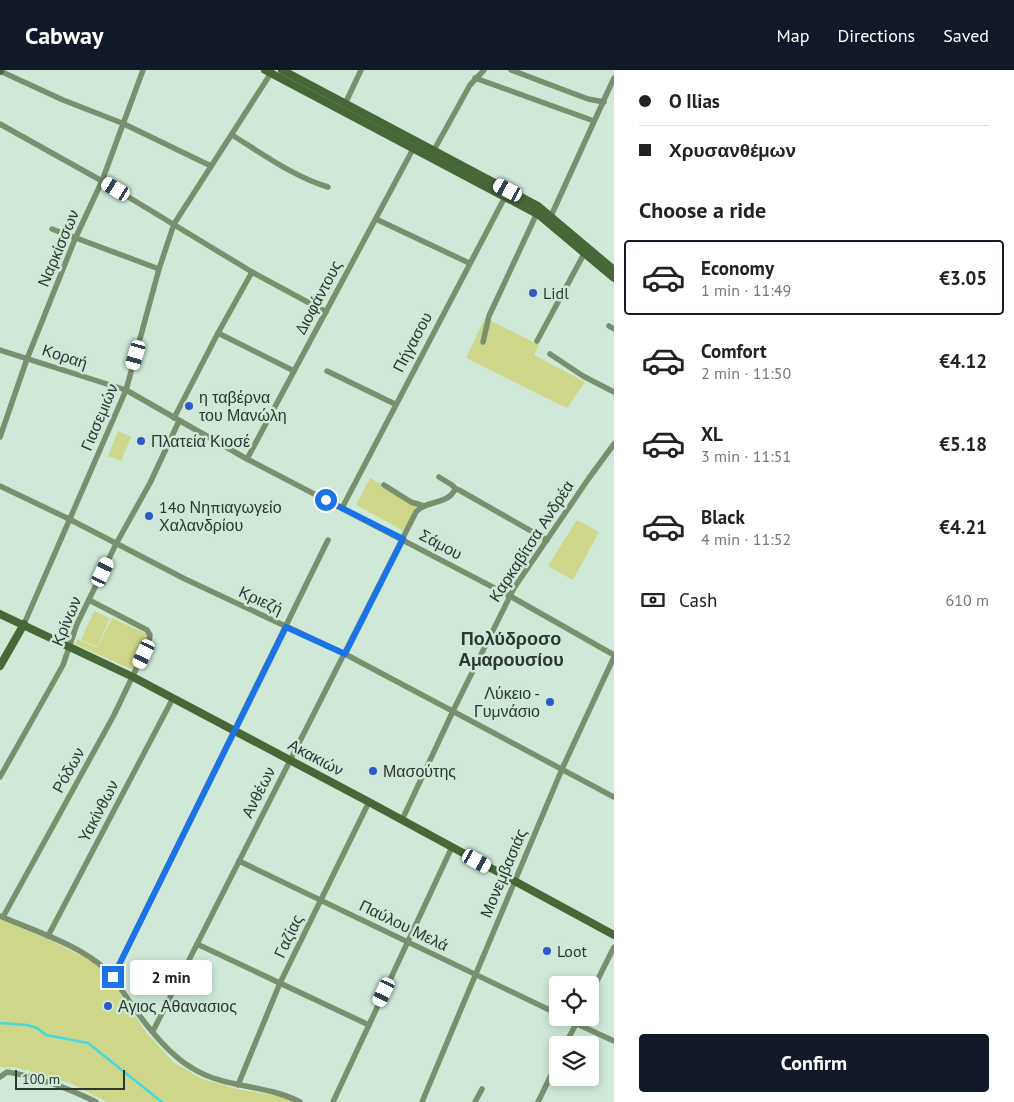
<!DOCTYPE html>
<html lang="en">
<head>
<meta charset="utf-8">
<style>
	body { margin:0; font-family:"PT Sans",sans-serif; background:#f6f6f6; color:#222; height:100vh; display:flex; flex-direction:column; font-size:19px; white-space:nowrap }
	* { box-sizing:border-box; margin:0 }
	p { font-size:16px; color:#767676 }
	.icon { flex:none; width:28px; height:28px; fill:none; stroke:currentColor; stroke-width:2; stroke-linecap:round; stroke-linejoin:round }
	.map { position:relative; flex:1; overflow:hidden }
	.details { display:flex; flex-direction:column; background:#fff; width:400px }
	.details>* { flex:none }
	.banner { display:grid; align-content:center; height:110px; padding:0 25px; background:#fff }
	.controls { position:absolute; left:549px; top:906px; display:grid; gap:10px }
	.controls a { display:grid; place-items:center; width:50px; height:50px; border-radius:5px; background:#fff; box-shadow:0 2px 8px #0003; font-size:25px }
	.scale { position:absolute; left:15px; bottom:12px; width:110px; box-sizing:border-box; padding-left:5px; border:2px solid #2d3731; border-top:0; font-size:14px; line-height:18px; white-space:nowrap; color:#2d3731; -webkit-text-stroke:4px #cfe8d8; paint-order:stroke }
	.end { position:absolute; width:22px; height:22px; margin:-11px; border:6px solid #1a73e8; background:#fff; box-shadow:0 0 0 2px #fff }
	.from { border-radius:50% }
	.bubble { position:absolute; height:35px; border-radius:5px; background:#fff; box-shadow:0 2px 8px #0003; font-size:16px; font-weight:700; line-height:35px; text-align:center }
	.car { position:absolute; width:15px; height:30px; margin:-15px -8px; border-radius:6px; box-shadow:0 0 4px 1px #0007; background:linear-gradient(#fff 24%,#345 0 40%,#fff 0 76%,#345 0 86%,#fff 0) }
	.banner b { display:flex; align-items:center; gap:18px; height:48px; font-size:19px }
	.banner b+b { border-top:1px solid #e0e0e0 }
	.banner i { width:12px; height:12px; background:#222 }
	ul { padding:0; list-style:none }
	li { display:flex; align-items:center; gap:15px; height:75px; margin:0 10px 8px; padding:0 15px; border:2px solid transparent; border-radius:5px }
	li div { flex:1 }
	li b { display:block; font-size:19px }
	li em { font-style:normal; font-weight:700 }
	li.active { border-color:#111827 }
	li>.icon { width:45px; height:45px; stroke-width:1.5 }
	h2 { padding:0 25px; font-size:22px; line-height:60px }
	.pay { display:flex; align-items:center; gap:12px; height:55px; padding:0 25px; font-size:19px }
	.pay p { margin-inline-start:auto }
	.button { display:flex; gap:10px; margin-top:auto; padding:10px 25px }
	.button a { flex:1; height:58px; border-radius:5px; background:#111827; color:#fff; font-size:20px; font-weight:700; line-height:58px; text-align:center }
	header { display:flex; align-items:center; gap:30px; box-sizing:border-box; height:70px; padding:0 25px; background:#111827; color:#fff }
	header strong { font-size:24px }
	nav { display:flex; gap:28px; margin-inline-start:auto; font-size:18px }
	main { display:flex; flex:1; min-height:0 }
	.map>svg:first-child { display:block }
	.green { fill:#ced789 }
	.lines { fill:none; stroke-linecap:round; stroke-linejoin:round }
	.stream { stroke:#46d8e0; stroke-width:2.5 }
	.street { stroke:#798f6e; stroke-width:5.5 }
	.secondary { stroke:#476737; stroke-width:8 }
	.route { stroke:#1a73e8; stroke-width:6 }
	.poi-dot { fill:#2f59c9; stroke:#cfe8d8; stroke-width:2 }
	.labels { text-anchor:middle; dominant-baseline:central; stroke-width:5; stroke-linejoin:round; paint-order:stroke }
	.street-label { font-size:16px; fill:#2d3731; stroke:#cfe8d8 }
	.poi-label { font-size:16px; fill:#2d3731; stroke:#cfe8d8; text-anchor:start }
	.neighbourhood-label { font-size:18px; font-weight:bold; fill:#2d3731; stroke:#cfe8d8 }
</style>
</head>
<body>
<header>
<strong>Cabway</strong>
<nav><a>Map</a><a>Directions</a><a>Saved</a></nav>
</header>
<main>
<div class="map">
<svg width="614" height="1032" viewBox="0 0 614 1032">
	<rect width="100%" height="100%" fill="#cfe8d8"/>
	<g class="green">
		<path d="M 485,248 L 539,275 L 534,285 L 585,312 L 567,338 L 466,288 Z"/>
		<path d="M 118,361 L 131,367 L 121,391 L 108,386 Z"/>
		<path d="M 370,408 L 417,435 L 404,461 L 356,435 Z"/>
		<path d="M 577,450 L 599,462 L 573,510 L 548,496 Z"/>
		<path d="M 94,541 L 110,548 L 97,577 L 81,570 Z"/>
		<path d="M 112,548 L 149,565 L 133,600 L 75,574 L 77,569 L 97,578 Z"/>
		<path d="M 0,849 L 50,870 L 92,891 L 109,907 L 146,962 L 173,992 L 202,1009 L 237,1019 L 289,1028 L 298,1032 L 107,1032 L 70,1013 L 14,997 L 0,997 Z"/>
	</g>
	<g class="lines">
		<path class="stream" d="M 0,953 L 27,955 L 37,958 L 46,965 L 88,973 L 162,1032"/>
		<g class="street">
			<path d="M 511,0 L 588,29 L 604,32"/>
			<path d="M 0,1 L 63,30 L 122,53 L 211,96"/>
			<path d="M 475,8 L 594,51"/>
			<path d="M 345,34 L 361,0"/>
			<path d="M 0,54 L 102,111 L 252,202 L 326,242"/>
			<path d="M 232,65 C 263,84 294,107 328,117"/>
			<path d="M 434,80 L 470,15 L 484,0"/>
			<path d="M 551,146 L 614,8"/>
			<path d="M 376,149 L 469,193"/>
			<path d="M 52,159 L 159,199"/>
			<path d="M 609,256 L 614,259"/>
			<path d="M 218,263 L 294,301"/>
			<path d="M 537,271 L 585,182"/>
			<path d="M 483,272 L 489,246 L 537,143"/>
			<path d="M 0,280 L 126,320 L 247,389 L 510,526 L 614,585"/>
			<path d="M 550,284 L 583,306 L 614,322"/>
			<path d="M 327,301 L 395,334"/>
			<path d="M 174,348 L 218,263 L 252,202"/>
			<path d="M 0,367 L 27,289 L 75,169 L 102,111 L 143,0"/>
			<path d="M 247,389 L 413,79"/>
			<path d="M 439,407 L 452,415 L 456,419"/>
			<path d="M 384,415 L 411,432 L 424,436"/>
			<path d="M 0,416 L 69,449 L 185,509 L 345,584 L 614,727"/>
			<path d="M 342,438 L 506,125"/>
			<path d="M 24,554 L 126,320 L 159,199 L 174,154 L 271,3"/>
			<path d="M 0,707 L 53,613 L 63,595 L 77,554 L 116,474 L 150,413 L 179,351"/>
			<path d="M 402,750 L 453,641 L 514,518 L 589,408 L 614,374"/>
			<path d="M 239,791 L 558,944"/>
			<path d="M 0,846 C 32,860 80,875 105,899 C 116,909 123,923 132,935 C 148,958 168,984 192,998 C 225,1019 266,1014 300,1032"/>
			<path d="M 3,847 L 114,645 L 149,572 L 150,565 L 147,560 L 89,530"/>
			<path d="M 48,866 L 173,628"/>
			<path d="M 197,874 L 369,955"/>
			<path d="M 113,907 L 328,470"/>
			<path d="M 590,925 L 614,877"/>
			<path d="M 564,948 L 614,971"/>
			<path d="M 153,961 L 416,442 C 424,432 440,434 450,426 C 452,424 454,421 456,419 L 459,420 L 547,470"/>
			<path d="M 565,975 L 579,948"/>
			<path d="M 0,1007 L 7,1002 C 38,1007 68,1018 96,1032"/>
			<path d="M 238,1015 L 280,913 L 369,732"/>
			<path d="M 333,1032 L 452,777"/>
			<path d="M 422,1032 L 562,699 L 614,587"/>
			<path d="M 475,1032 L 482,1019"/>
			<path d="M 538,1032 L 558,991"/>
		</g>
		<g class="secondary">
			<path d="M 265,0 L 539,145 L 614,208"/>
			<path d="M 282,0 L 538,136 L 614,200"/>
			<path d="M 0,1 L 0,0"/>
			<path d="M 0,544 L 133,607 L 369,732 L 614,865"/>
			<path d="M 0,596 L 24,554"/>
		</g>
	</g>
	<g class="lines">
		<path class="route" d="M 113,907 L 286,557 L 345,584 L 403,469 L 326,430"/>
	</g>
	<g class="poi-dot">
		<circle cx="533" cy="223" r="5"/>
		<circle cx="189" cy="336" r="5"/>
		<circle cx="141" cy="371" r="5"/>
		<circle cx="149" cy="446" r="5"/>
		<circle cx="550" cy="632" r="5"/>
		<circle cx="373" cy="701" r="5"/>
		<circle cx="547" cy="881" r="5"/>
		<circle cx="108" cy="936" r="5"/>
	</g>
	<g class="labels">
		<g class="street-label">
			<text transform="translate(58 178) rotate(-67)">Ναρκίσσων</text>
			<text transform="translate(318 227) rotate(-62)">Διοφάντους</text>
			<text transform="translate(412 272) rotate(-62)">Πήγασου</text>
			<text transform="translate(65 286) rotate(18)">Κοραή</text>
			<text transform="translate(99 347) rotate(-67)">Γιασεμιών</text>
			<text transform="translate(531 471) rotate(-57)">Καρκαβίτσα Ανδρέα</text>
			<text transform="translate(441 474) rotate(28)">Σάμου</text>
			<text transform="translate(261 530) rotate(25)">Κριεζή</text>
			<text transform="translate(66 551) rotate(-67)">Κρίνων</text>
			<text transform="translate(316 687) rotate(28)">Ακακιών</text>
			<text transform="translate(68 700) rotate(-61)">Ρόδων</text>
			<text transform="translate(258 722) rotate(-63)">Ανθέων</text>
			<text transform="translate(98 741) rotate(-62)">Υακίνθων</text>
			<text transform="translate(503 803) rotate(-67)">Μονεμβασιάς</text>
			<text transform="translate(404 855) rotate(26)">Παύλου Μελά</text>
			<text transform="translate(288 866) rotate(-64)">Γαζίας</text>
		</g>
		<g class="poi-label">
			<text x="543" y="223">Lidl</text>
			<text x="199" y="327">η ταβέρνα<tspan x="199" dy="18">του Μανώλη</tspan></text>
			<text x="151" y="371">Πλατεία Κιοσέ</text>
			<text x="159" y="437">14ο Νηπιαγωγείο<tspan x="159" dy="18">Χαλανδρίου</tspan></text>
			<text x="540" y="623" text-anchor="end">Λύκειο -<tspan x="540" dy="18">Γυμνάσιο</tspan></text>
			<text x="383" y="701">Μασούτης</text>
			<text x="557" y="881">Loot</text>
			<text x="118" y="936">Αγιος Αθανασιος</text>
		</g>
		<g class="neighbourhood-label">
			<text x="511" y="568">Πολύδροσο<tspan x="511" dy="21">Αμαρουσίου</tspan></text>
		</g>
	</g>
</svg>
<div class="controls">
<a><svg class="icon" aria-label="locate" viewBox="0 0 24 24"><circle cx="12" cy="12" r="6"/><path d="M12 2v4M12 18v4M2 12h4M18 12h4"/></svg></a>
<a><svg class="icon" aria-label="layers" viewBox="0 0 24 24"><path d="M12 4l9 5-9 5-9-5zM3 14l9 5 9-5"/></svg></a>
</div>
<div class="scale">100 m</div>
<i class="end from" style="left:326px;top:430px"></i>
<i class="end" style="left:113px;top:907px"></i>
<div class="bubble" style="left:130px;top:890px;width:82px">2 min</div>
<i class="car" style="left:116px;top:119px;rotate:301deg"></i>
<i class="car" style="left:508px;top:120px;rotate:298deg"></i>
<i class="car" style="left:136px;top:285px;rotate:196deg"></i>
<i class="car" style="left:103px;top:502px;rotate:25deg"></i>
<i class="car" style="left:144px;top:584px;rotate:205deg"></i>
<i class="car" style="left:477px;top:791px;rotate:119deg"></i>
<i class="car" style="left:384px;top:922px;rotate:205deg"></i>
</div>
<section class="details">
<div class="banner">
<b><i class="from"></i>O Ilias</b>
<b><i></i>Χρυσανθέμων</b>
</div>
<h2>Choose a ride</h2>
<ul>
<li class="active"><svg class="icon" aria-label="car" viewBox="0 0 24 24"><path d="M5 17H2v-5l4-1 3-4h7l3 4 3 1v5h-3M9 17h6M6 11h13"/><circle cx="7" cy="17" r="2"/><circle cx="17" cy="17" r="2"/></svg><div><b>Economy</b><p>1 min · 11:49</p></div><em>€3.05</em></li>
<li><svg class="icon" aria-label="car" viewBox="0 0 24 24"><path d="M5 17H2v-5l4-1 3-4h7l3 4 3 1v5h-3M9 17h6M6 11h13"/><circle cx="7" cy="17" r="2"/><circle cx="17" cy="17" r="2"/></svg><div><b>Comfort</b><p>2 min · 11:50</p></div><em>€4.12</em></li>
<li><svg class="icon" aria-label="car" viewBox="0 0 24 24"><path d="M5 17H2v-5l4-1 3-4h7l3 4 3 1v5h-3M9 17h6M6 11h13"/><circle cx="7" cy="17" r="2"/><circle cx="17" cy="17" r="2"/></svg><div><b>XL</b><p>3 min · 11:51</p></div><em>€5.18</em></li>
<li><svg class="icon" aria-label="car" viewBox="0 0 24 24"><path d="M5 17H2v-5l4-1 3-4h7l3 4 3 1v5h-3M9 17h6M6 11h13"/><circle cx="7" cy="17" r="2"/><circle cx="17" cy="17" r="2"/></svg><div><b>Black</b><p>4 min · 11:52</p></div><em>€4.21</em></li>
</ul>
<div class="pay"><svg class="icon" aria-label="cash" viewBox="0 0 24 24"><path d="M3 7h18v10H3z"/><circle cx="12" cy="12" r="2"/></svg>Cash<p>610 m</p></div>
<div class="button"><a>Confirm</a></div>
</section>
</main>
</body>
</html>
